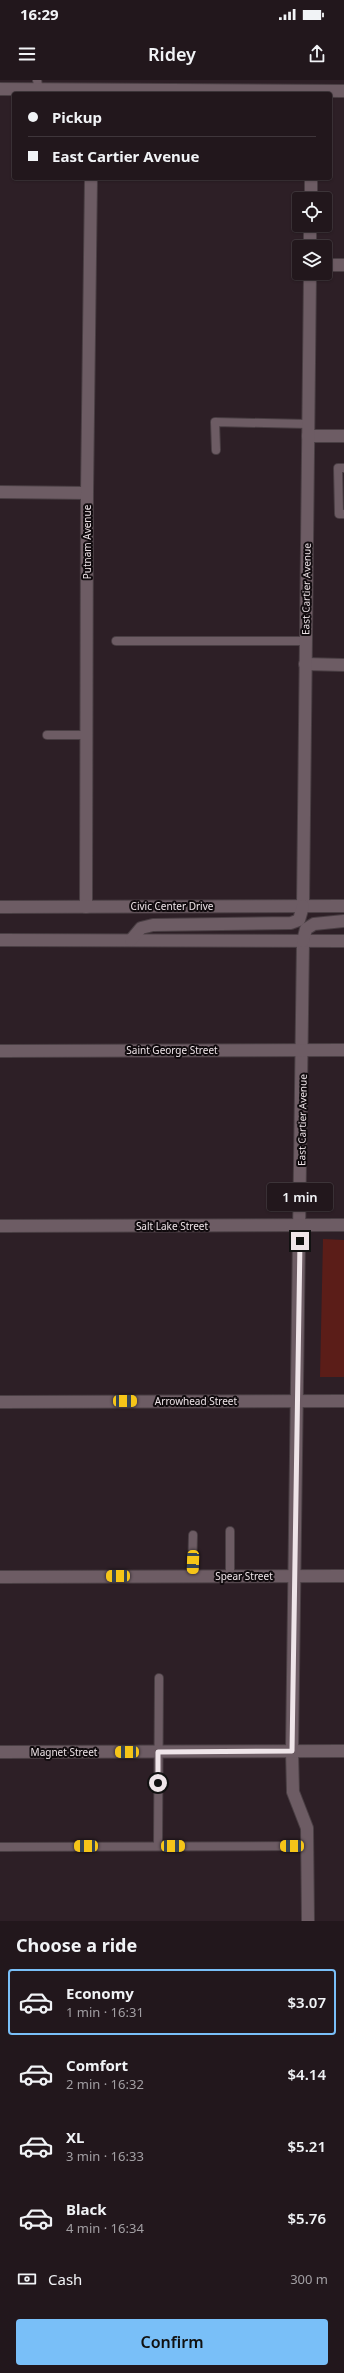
<!DOCTYPE html>
<html lang="en">
<head>
<meta charset="utf-8">
<style>
	body { margin:0; font-family:"Noto Sans",sans-serif; background:#2a2025; color:#f1f3f6; height:100vh; display:flex; flex-direction:column; font-size:15px; white-space:nowrap }
	* { box-sizing:border-box; margin:0 }
	p { font-size:13px; color:#a29fa3 }
	.icon { flex:none; width:22px; height:22px; fill:none; stroke:currentColor; stroke-width:2; stroke-linecap:round; stroke-linejoin:round }
	.map { position:relative; height:1841px; overflow:hidden }
	.sheet { display:flex; flex-direction:column; background:#22171c; flex:1 }
	.sheet>* { flex:none }
	.top-card { position:absolute; left:12px; top:12px; width:320px; height:88px; border-radius:4px; box-shadow:0 1px 3px #0004,0 0 0 1px #3f363b; display:grid; align-content:center; height:88px; padding:0 16px; background:#22171c }
	.fabs { position:absolute; left:292px; top:112px; display:grid; gap:8px }
	.fabs a { display:grid; place-items:center; width:40px; height:40px; border-radius:4px; background:#22171c; box-shadow:0 1px 3px #0004,0 0 0 1px #3f363b; font-size:20px }
	.end { position:absolute; width:18px; height:18px; margin:-9px; border:5px solid #efe5e9; background:#111; box-shadow:0 0 0 2px #111 }
	.from { border-radius:50% }
	.bubble { position:absolute; height:28px; border-radius:4px; background:#22171c; box-shadow:0 1px 3px #0004,0 0 0 1px #3f363b; font-size:13px; font-weight:600; line-height:28px; text-align:center }
	.car { position:absolute; width:12px; height:24px; margin:-12px -6px; border-radius:5px; box-shadow:0 0 3px 1px #0007; background:linear-gradient(#f5c518 24%,#345 0 40%,#f5c518 0 76%,#345 0 86%,#f5c518 0) }
	.top-card b { display:flex; align-items:center; gap:14px; height:38px; font-size:15px }
	.top-card b+b { border-top:1px solid #3f363b }
	.top-card i { width:10px; height:10px; background:#f1f3f6 }
	ul { padding:0; list-style:none }
	li { display:flex; align-items:center; gap:12px; height:66px; margin:0 8px 6px; padding:0 8px; border:2px solid transparent; border-radius:4px }
	li div { flex:1 }
	li b { display:block; font-size:15px }
	li em { font-style:normal; font-weight:600 }
	li.current { border-color:#79bff8 }
	li>.icon { width:36px; height:36px; stroke-width:1.5 }
	h2 { padding:0 16px; font-size:18px; line-height:48px }
	.pay { display:flex; align-items:center; gap:10px; height:44px; padding:0 16px; font-size:15px }
	.pay p { margin-inline-start:auto }
	.cta { display:flex; gap:8px; margin-top:auto; padding:8px 16px }
	.cta a { flex:1; height:46px; border-radius:4px; background:#79bff8; color:#111; font-size:16px; font-weight:600; line-height:46px; text-align:center }
	.status { display:flex; justify-content:space-between; align-items:center; height:28px; padding:0 20px; background:#22171c; direction:ltr }
	.status svg { height:11px; fill:currentColor }
	header { display:flex; justify-content:space-between; align-items:center; height:52px; padding:0 16px; background:#22171c; font-size:18px; font-weight:600 }
	.map>svg:first-child { display:block }
	.green { fill:#5b1d18 }
	.lines { fill:none; stroke-linecap:round; stroke-linejoin:round }
	.service-casing { stroke:#493e43; stroke-width:10 }
	.minor-casing { stroke:#493e43; stroke-width:14 }
	.secondary-casing { stroke:#493e43; stroke-width:14 }
	.service { stroke:#6d5c64; stroke-width:8 }
	.minor { stroke:#6d5c64; stroke-width:12 }
	.secondary { stroke:#6d5c64; stroke-width:12 }
	.route { stroke:#efe5e9; stroke-width:5 }
	.labels { text-anchor:middle; dominant-baseline:central; stroke-width:4; stroke-linejoin:round; paint-order:stroke }
	.street-label { font-size:10px; fill:#efe5e9; stroke:#110b0e }
</style>
</head>
<body>
<div class="status"><b>16:29</b><svg viewBox="0 0 49 12"><path d="M0 12V9h3v3zM5 12V6h3v6zM10 12V3h3v9zM15 12V0h3v12zM26 1h20v11H26zM47 4h2v5h-2z"/></svg></div>
<header><svg class="icon" aria-label="menu" viewBox="0 0 24 24"><path d="M4 6h16M4 12h16M4 18h16"/></svg>Ridey<svg class="icon" aria-label="share" viewBox="0 0 24 24"><path d="M12 15V3M7 8l5-5 5 5M5 13v7h14v-7"/></svg></header>
<div class="map">
<svg width="344" height="1841" viewBox="0 0 344 1841">
	<rect width="100%" height="100%" fill="#2d1f26"/>
	<path class="green" d="M 323,1159 L 344,1160 L 344,1297 L 320,1297 Z"/>
	<g class="lines">
		<g class="service-casing">
			<g id="service">
				<path d="M 37,0 L 39,10"/>
				<path d="M 216,370 L 215,342 L 308,344"/>
				<path d="M 344,388 L 338,388 L 339,434 L 344,434"/>
				<path d="M 116,561 L 305,561"/>
				<path d="M 47,655 L 86,655"/>
				<path d="M 192,1496 L 193,1455"/>
				<path d="M 230,1496 L 230,1451"/>
				<path d="M 158,1766 L 159,1598"/>
				<path d="M 0,1767 L 307,1766"/>
			</g>
		</g>
		<g class="minor-casing">
			<g id="minor">
				<path d="M 0,9 L 344,11"/>
				<path d="M 311,119 L 311,98"/>
				<path d="M 310,167 L 310,145"/>
				<path d="M 325,185 L 344,185"/>
				<path d="M 308,356 L 344,356"/>
				<path d="M 0,412 L 87,413"/>
				<path d="M 305,584 L 344,585"/>
				<path d="M 303,826 L 310,193"/>
				<path d="M 86,827 L 87,413 L 91,98"/>
				<path d="M 303,861 L 292,1671 L 293,1712 L 307,1748 L 308,1841"/>
				<path d="M 0,971 L 344,970"/>
				<path d="M 0,1146 L 344,1145"/>
				<path d="M 0,1322 L 344,1321"/>
				<path d="M 0,1497 L 344,1496"/>
				<path d="M 0,1672 L 344,1671"/>
			</g>
		</g>
		<g class="secondary-casing">
			<g id="secondary">
				<path d="M 0,827 L 344,826"/>
				<path d="M 0,860 L 344,861"/>
				<path d="M 131,860 L 141,848 L 153,845 L 291,843 L 299,840 L 303,826"/>
				<path d="M 303,861 L 306,849 L 314,844 L 344,841"/>
			</g>
		</g>
		<use href="#service" class="service"/>
		<use href="#minor" class="minor"/>
		<use href="#secondary" class="secondary"/>
	</g>
	<g class="lines">
		<path class="route" d="M 158,1703 L 158,1672 L 292,1671 L 300,1161"/>
	</g>
	<g class="labels">
		<g class="street-label">
			<text transform="translate(87 462) rotate(-90)">Putnam Avenue</text>
			<text transform="translate(306 509) rotate(-89)">East Cartier Avenue</text>
			<text x="172" y="826">Civic Center Drive</text>
			<text x="172" y="970">Saint George Street</text>
			<text transform="translate(302 1040) rotate(-89)">East Cartier Avenue</text>
			<text x="172" y="1146">Salt Lake Street</text>
			<text x="196" y="1321">Arrowhead Street</text>
			<text x="244" y="1496">Spear Street</text>
			<text x="64" y="1672">Magnet Street</text>
		</g>
	</g>
</svg>
<div class="fabs">
<a><svg class="icon" aria-label="locate" viewBox="0 0 24 24"><circle cx="12" cy="12" r="6"/><path d="M12 2v4M12 18v4M2 12h4M18 12h4"/></svg></a>
<a><svg class="icon" aria-label="layers" viewBox="0 0 24 24"><path d="M12 4l9 5-9 5-9-5zM3 14l9 5 9-5"/></svg></a>
</div>
<i class="end from" style="left:158px;top:1703px"></i>
<i class="end" style="left:300px;top:1161px"></i>
<div class="bubble" style="left:267px;top:1103px;width:66px">1 min</div>
<i class="car" style="left:125px;top:1321px;rotate:90deg"></i>
<i class="car" style="left:193px;top:1482px;rotate:182deg"></i>
<i class="car" style="left:118px;top:1496px;rotate:270deg"></i>
<i class="car" style="left:127px;top:1672px;rotate:270deg"></i>
<i class="car" style="left:86px;top:1766px;rotate:270deg"></i>
<i class="car" style="left:173px;top:1766px;rotate:90deg"></i>
<i class="car" style="left:292px;top:1766px;rotate:270deg"></i>
<div class="top-card">
<b><i class="from"></i>Pickup</b>
<b><i></i>East Cartier Avenue</b>
</div>
</div>
<section class="sheet">
<h2>Choose a ride</h2>
<ul>
<li class="current"><svg class="icon" aria-label="car" viewBox="0 0 24 24"><path d="M5 17H2v-5l4-1 3-4h7l3 4 3 1v5h-3M9 17h6M6 11h13"/><circle cx="7" cy="17" r="2"/><circle cx="17" cy="17" r="2"/></svg><div><b>Economy</b><p>1 min · 16:31</p></div><em>$3.07</em></li>
<li><svg class="icon" aria-label="car" viewBox="0 0 24 24"><path d="M5 17H2v-5l4-1 3-4h7l3 4 3 1v5h-3M9 17h6M6 11h13"/><circle cx="7" cy="17" r="2"/><circle cx="17" cy="17" r="2"/></svg><div><b>Comfort</b><p>2 min · 16:32</p></div><em>$4.14</em></li>
<li><svg class="icon" aria-label="car" viewBox="0 0 24 24"><path d="M5 17H2v-5l4-1 3-4h7l3 4 3 1v5h-3M9 17h6M6 11h13"/><circle cx="7" cy="17" r="2"/><circle cx="17" cy="17" r="2"/></svg><div><b>XL</b><p>3 min · 16:33</p></div><em>$5.21</em></li>
<li><svg class="icon" aria-label="car" viewBox="0 0 24 24"><path d="M5 17H2v-5l4-1 3-4h7l3 4 3 1v5h-3M9 17h6M6 11h13"/><circle cx="7" cy="17" r="2"/><circle cx="17" cy="17" r="2"/></svg><div><b>Black</b><p>4 min · 16:34</p></div><em>$5.76</em></li>
</ul>
<div class="pay"><svg class="icon" aria-label="cash" viewBox="0 0 24 24"><path d="M3 7h18v10H3z"/><circle cx="12" cy="12" r="2"/></svg>Cash<p>300 m</p></div>
<div class="cta"><a>Confirm</a></div>
</section>
</body>
</html>
